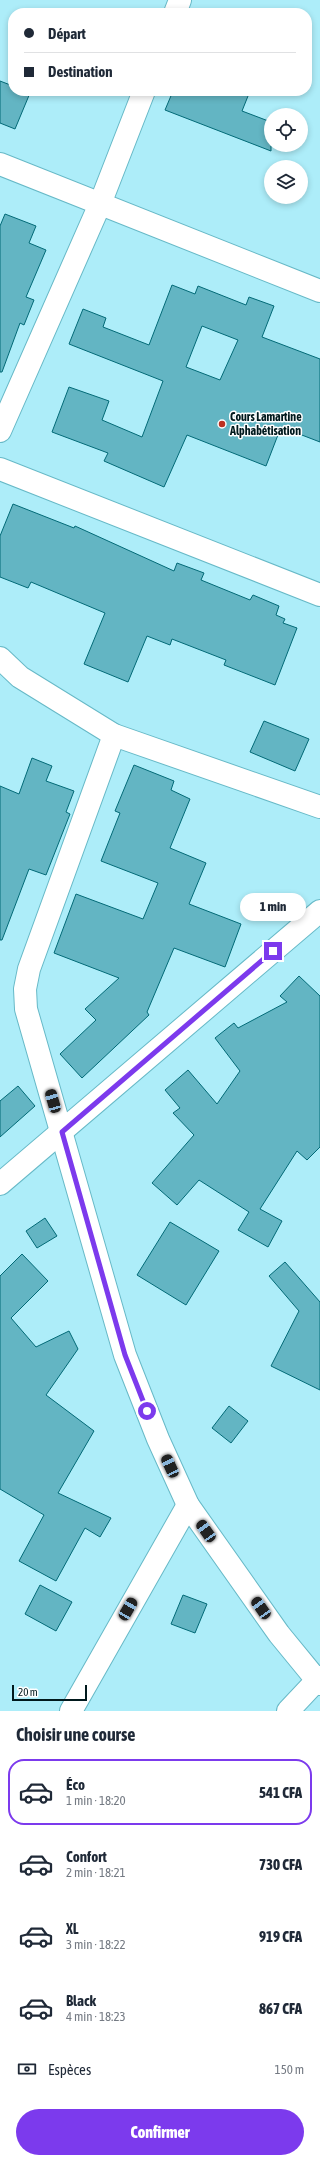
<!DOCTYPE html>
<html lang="fr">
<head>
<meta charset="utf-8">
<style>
	body { margin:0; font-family:"Asap Condensed",sans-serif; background:#f6f6f7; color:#1f2937; height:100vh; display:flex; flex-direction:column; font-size:15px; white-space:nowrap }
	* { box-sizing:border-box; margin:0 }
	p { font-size:13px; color:#747a83 }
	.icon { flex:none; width:22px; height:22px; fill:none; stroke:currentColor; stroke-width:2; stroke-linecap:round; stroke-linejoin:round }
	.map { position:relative; height:1711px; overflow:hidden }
	.details { display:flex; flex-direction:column; background:#fff; flex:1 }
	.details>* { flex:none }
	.hud { position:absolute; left:8px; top:8px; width:304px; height:88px; border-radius:16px; box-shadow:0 2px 6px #0003; display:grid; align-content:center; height:88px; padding:0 16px; background:#fff }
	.fabs { position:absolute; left:264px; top:108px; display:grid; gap:8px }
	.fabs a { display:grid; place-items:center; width:44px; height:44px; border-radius:50%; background:#fff; box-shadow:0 2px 6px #0003; font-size:20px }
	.scale { position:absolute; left:12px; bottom:10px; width:75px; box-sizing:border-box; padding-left:4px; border:2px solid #00191d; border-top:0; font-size:11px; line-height:14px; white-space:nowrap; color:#00191d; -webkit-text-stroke:3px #fff; paint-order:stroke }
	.end { position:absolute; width:18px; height:18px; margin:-9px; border:5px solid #7c3aed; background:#fff; box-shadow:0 0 0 2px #fff }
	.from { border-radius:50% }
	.bubble { position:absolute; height:28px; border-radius:14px; background:#fff; box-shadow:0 2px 6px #0003; font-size:13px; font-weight:800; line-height:28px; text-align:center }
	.car { position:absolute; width:12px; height:24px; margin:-12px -6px; border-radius:5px; box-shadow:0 0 3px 1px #0007; background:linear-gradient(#222 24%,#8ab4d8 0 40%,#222 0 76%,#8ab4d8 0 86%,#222 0) }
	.hud b { display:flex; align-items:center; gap:14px; height:38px; font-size:15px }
	.hud b+b { border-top:1px solid #e0e1e3 }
	.hud i { width:10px; height:10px; background:#1f2937 }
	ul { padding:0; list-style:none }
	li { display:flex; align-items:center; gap:12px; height:66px; margin:0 8px 6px; padding:0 8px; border:2px solid transparent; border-radius:16px }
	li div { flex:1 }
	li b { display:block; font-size:15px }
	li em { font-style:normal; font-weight:800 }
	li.active { border-color:#7c3aed }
	li>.icon { width:36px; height:36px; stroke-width:1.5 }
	h2 { padding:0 16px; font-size:18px; line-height:48px }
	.pay { display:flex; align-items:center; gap:10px; height:44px; padding:0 16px; font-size:15px }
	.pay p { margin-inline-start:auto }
	.action { display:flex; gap:8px; margin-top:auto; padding:8px 16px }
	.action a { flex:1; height:46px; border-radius:24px; background:#7c3aed; color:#fff; font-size:16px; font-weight:800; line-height:46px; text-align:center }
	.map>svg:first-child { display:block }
	.building { fill:#63b5c3; stroke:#026a77; fill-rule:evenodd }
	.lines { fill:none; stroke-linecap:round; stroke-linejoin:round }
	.minor-casing { stroke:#67b9c7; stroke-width:24 }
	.minor { stroke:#fff; stroke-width:22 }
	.route { stroke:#7c3aed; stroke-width:5 }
	.poi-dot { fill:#bd3021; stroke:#fff; stroke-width:1.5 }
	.labels { text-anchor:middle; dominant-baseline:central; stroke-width:3; stroke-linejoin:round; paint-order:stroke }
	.poi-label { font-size:12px; font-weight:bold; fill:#00191d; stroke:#fff; text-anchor:start }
</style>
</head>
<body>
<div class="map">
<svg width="320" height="1711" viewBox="0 0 320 1711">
	<rect width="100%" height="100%" fill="#adedf9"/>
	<g class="building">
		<path d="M 0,81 L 13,86 L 13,91 L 30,93 L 15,129 L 0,123 Z"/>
		<path d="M 173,91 L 250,91 L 242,111 L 271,122 L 271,151 L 165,110 Z"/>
		<path d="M 5,214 L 36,226 L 29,243 L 46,250 L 26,297 L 34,300 L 24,325 L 20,323 L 2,372 L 0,372 L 0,226 Z"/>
		<path d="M 172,285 L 195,294 L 198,286 L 246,305 L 249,297 L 274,306 L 262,337 L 320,359 L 320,442 L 281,427 L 266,466 L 187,435 L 164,487 L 104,461 L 108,453 L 52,432 L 69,387 L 109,401 L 102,420 L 142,437 L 163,381 L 69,344 L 83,309 L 106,318 L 103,327 L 149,345 ZM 202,326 L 238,340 L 220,380 L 186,367 Z"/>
		<path d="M 13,504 L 74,528 L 75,526 L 174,571 L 177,563 L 204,573 L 201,580 L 250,600 L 253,595 L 279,606 L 276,615 L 285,619 L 283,623 L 297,628 L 275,685 L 224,665 L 226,660 L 172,639 L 170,645 L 147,636 L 128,682 L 84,664 L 105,613 L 31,582 L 28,588 L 0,577 L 0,536 Z"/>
		<path d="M 264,721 L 309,739 L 295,771 L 250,752 Z"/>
		<path d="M 32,758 L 52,766 L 46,781 L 74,791 L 66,812 L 70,814 L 46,875 L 29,869 L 2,940 L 0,940 L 0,786 L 19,794 Z"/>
		<path d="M 134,765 L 174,781 L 171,790 L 190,799 L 170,848 L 206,863 L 189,904 L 241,924 L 225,967 L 174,948 L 147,1012 L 149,1015 L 82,1078 L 60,1054 L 96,1020 L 85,1009 L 119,978 L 54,953 L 76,894 L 143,919 L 158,883 L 101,861 L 120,813 L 115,811 Z"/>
		<path d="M 299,976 L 320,996 L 320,1147 L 307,1160 L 297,1151 L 260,1209 L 282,1221 L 268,1247 L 238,1230 L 249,1212 L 199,1180 L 177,1205 L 152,1183 L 194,1135 L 173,1113 L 180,1108 L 165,1090 L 188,1070 L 217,1104 L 240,1071 L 215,1038 L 234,1023 L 238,1028 L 287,1002 L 280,996 Z"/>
		<path d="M 18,1086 L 35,1106 L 0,1137 L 0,1101 Z"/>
		<path d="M 45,1218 L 57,1236 L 37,1248 L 26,1231 Z"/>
		<path d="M 170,1222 L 219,1251 L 186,1305 L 137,1275 Z"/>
		<path d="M 22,1254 L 48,1281 L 11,1318 L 36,1347 L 69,1331 L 78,1349 L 46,1395 L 94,1431 L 58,1493 L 111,1518 L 100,1537 L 85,1528 L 56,1581 L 19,1561 L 44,1515 L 0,1489 L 0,1276 Z"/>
		<path d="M 285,1262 L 320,1302 L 320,1390 L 271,1366 L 299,1311 L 269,1276 Z"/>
		<path d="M 229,1406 L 248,1421 L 231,1443 L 212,1428 Z"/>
		<path d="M 40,1585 L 72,1602 L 56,1631 L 25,1614 Z"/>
		<path d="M 183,1595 L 207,1604 L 195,1633 L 171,1624 Z"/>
	</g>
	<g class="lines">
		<g class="minor-casing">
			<g id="minor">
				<path d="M 175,13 L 180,0"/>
				<path d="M 0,164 L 320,291"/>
				<path d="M 0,431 L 100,204 L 144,91"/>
				<path d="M 0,469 L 320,595"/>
				<path d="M 0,658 L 20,677 L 114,735 L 320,807"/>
				<path d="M 114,735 L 29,969 L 25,989 L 26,1009 L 125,1355 L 158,1439 L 188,1505 L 279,1634 L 320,1684"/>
				<path d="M 0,1184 L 320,911"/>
				<path d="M 71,1711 L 188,1505"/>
				<path d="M 288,1711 L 320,1677"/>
			</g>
		</g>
		<use href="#minor" class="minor"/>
	</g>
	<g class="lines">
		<path class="route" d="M 147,1411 L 125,1355 L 62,1132 L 273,951"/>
	</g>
	<circle class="poi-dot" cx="222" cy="424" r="4"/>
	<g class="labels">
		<g class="poi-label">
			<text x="230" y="417">Cours Lamartine<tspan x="230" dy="14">Alphabétisation</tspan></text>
		</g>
	</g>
</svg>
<div class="fabs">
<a><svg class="icon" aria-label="locate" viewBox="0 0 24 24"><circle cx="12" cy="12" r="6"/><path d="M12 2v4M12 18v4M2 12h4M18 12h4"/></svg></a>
<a><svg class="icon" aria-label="layers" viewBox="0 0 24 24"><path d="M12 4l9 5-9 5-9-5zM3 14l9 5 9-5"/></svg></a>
</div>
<div class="scale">20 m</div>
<i class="end from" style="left:147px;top:1411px"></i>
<i class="end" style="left:273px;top:951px"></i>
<div class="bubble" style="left:240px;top:893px;width:66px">1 min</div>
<i class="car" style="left:53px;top:1101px;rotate:344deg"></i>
<i class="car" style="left:170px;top:1466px;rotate:335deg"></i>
<i class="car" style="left:206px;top:1531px;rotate:325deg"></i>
<i class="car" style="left:261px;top:1608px;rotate:325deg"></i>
<i class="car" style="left:128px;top:1609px;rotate:30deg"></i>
<div class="hud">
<b><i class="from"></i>Départ</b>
<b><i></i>Destination</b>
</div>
</div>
<section class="details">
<h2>Choisir une course</h2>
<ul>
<li class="active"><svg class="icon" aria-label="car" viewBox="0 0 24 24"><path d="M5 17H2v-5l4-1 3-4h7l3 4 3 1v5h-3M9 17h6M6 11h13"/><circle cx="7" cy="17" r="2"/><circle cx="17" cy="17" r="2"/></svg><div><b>Éco</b><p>1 min · 18:20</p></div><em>541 CFA</em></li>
<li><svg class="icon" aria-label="car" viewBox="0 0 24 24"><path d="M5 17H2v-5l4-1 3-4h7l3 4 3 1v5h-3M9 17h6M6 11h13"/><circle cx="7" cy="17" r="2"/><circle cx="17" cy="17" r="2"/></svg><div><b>Confort</b><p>2 min · 18:21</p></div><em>730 CFA</em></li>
<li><svg class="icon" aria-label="car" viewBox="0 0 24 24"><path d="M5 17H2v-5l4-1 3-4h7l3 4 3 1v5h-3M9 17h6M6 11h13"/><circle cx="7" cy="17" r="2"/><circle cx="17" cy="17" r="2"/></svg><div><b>XL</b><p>3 min · 18:22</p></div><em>919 CFA</em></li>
<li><svg class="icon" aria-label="car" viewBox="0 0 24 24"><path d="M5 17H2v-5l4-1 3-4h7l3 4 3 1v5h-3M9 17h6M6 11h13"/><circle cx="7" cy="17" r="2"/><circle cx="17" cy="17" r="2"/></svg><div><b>Black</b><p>4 min · 18:23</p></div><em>867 CFA</em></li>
</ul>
<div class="pay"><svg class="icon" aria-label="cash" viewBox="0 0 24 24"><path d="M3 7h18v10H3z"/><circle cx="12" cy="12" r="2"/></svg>Espèces<p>150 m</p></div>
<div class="action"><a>Confirmer</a></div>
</section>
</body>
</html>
